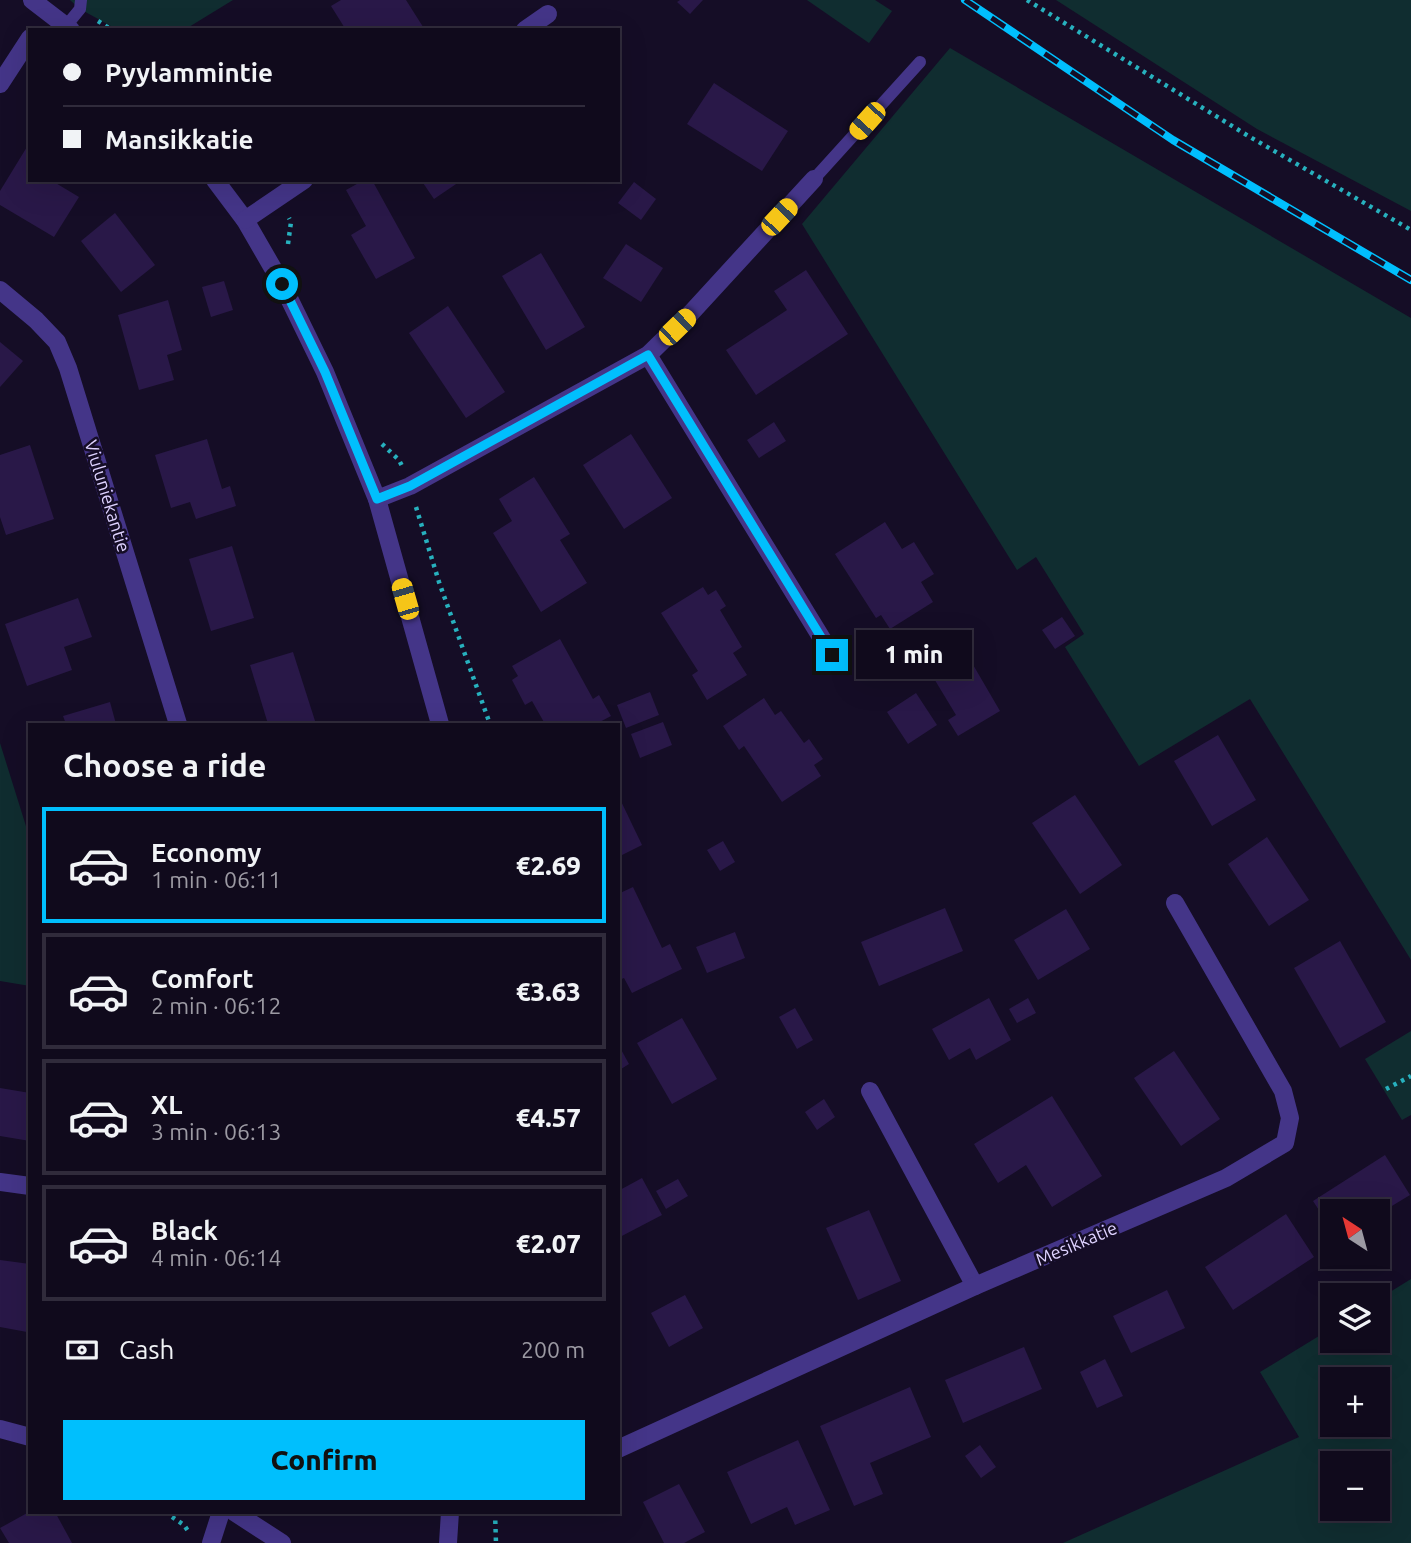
<!DOCTYPE html>
<html lang="en">
<head>
<meta charset="utf-8">
<style>
	body { margin:0; font-family:Ubuntu,sans-serif; background:#1e1829; color:#f1f3f6; height:100vh; display:flex; flex-direction:column; font-size:26px; white-space:nowrap }
	* { box-sizing:border-box; margin:0 }
	p { font-size:23px; color:#9c9aa3 }
	.icon { flex:none; width:38px; height:38px; fill:none; stroke:currentColor; stroke-width:2; stroke-linecap:round; stroke-linejoin:round }
	.map { position:relative; flex:1; overflow:hidden }
	.details { position:absolute; left:28px; top:723px; width:592px; height:791px; display:flex; flex-direction:column; background:#100a1c; border-radius:0px; box-shadow:0 7px 28px #0002,0 0 0 2px #302b3b }
	.details>* { flex:none }
	.hud { position:absolute; left:28px; top:28px; width:592px; height:154px; border-radius:0px; box-shadow:0 7px 28px #0002,0 0 0 2px #302b3b; display:grid; align-content:center; height:154px; padding:0 35px; background:#100a1c }
	.needle { width:46px; rotate:324deg }
	.fabs { position:absolute; left:1320px; top:1199px; display:grid; gap:14px }
	.fabs a { display:grid; place-items:center; width:70px; height:70px; border-radius:0px; background:#100a1c; box-shadow:0 7px 28px #0002,0 0 0 2px #302b3b; font-size:35px }
	.end { position:absolute; width:32px; height:32px; margin:-16px; border:9px solid #00bffd; background:#111; box-shadow:0 0 0 4px #111 }
	.from { border-radius:50% }
	.bubble { position:absolute; height:49px; border-radius:0px; background:#100a1c; box-shadow:0 7px 28px #0002,0 0 0 2px #302b3b; font-size:23px; font-weight:800; line-height:49px; text-align:center }
	.car { position:absolute; width:21px; height:42px; margin:-21px -10px; border-radius:9px; box-shadow:0 0 5px 2px #0007; background:linear-gradient(#f5c518 24%,#345 0 40%,#f5c518 0 76%,#345 0 86%,#f5c518 0) }
	.hud b { display:flex; align-items:center; gap:24px; height:66px; font-size:26px }
	.hud b+b { border-top:2px solid #302b3b }
	.hud i { width:18px; height:18px; background:#f1f3f6 }
	ul { padding:0; list-style:none }
	li { display:flex; align-items:center; gap:21px; height:116px; margin:0 14px 10px; padding:0 21px; border:4px solid #302b3b; border-radius:0px }
	li div { flex:1 }
	li b { display:block; font-size:26px }
	li em { font-style:normal; font-weight:800 }
	li.selected { border-color:#00bffd }
	li>.icon { width:63px; height:63px; stroke-width:1.5 }
	h2 { padding:0 35px; font-size:32px; line-height:84px }
	.pay { display:flex; align-items:center; gap:18px; height:77px; padding:0 35px; font-size:26px }
	.pay p { margin-inline-start:auto }
	.action { display:flex; gap:14px; margin-top:auto; padding:14px 35px }
	.action a { flex:1; height:80px; border-radius:0px; background:#00bffd; color:#111; font-size:28px; font-weight:800; line-height:80px; text-align:center }
	.map>svg:first-child { display:block }
	.green { fill:#102d30; fill-rule:evenodd }
	.building { fill:#291848 }
	.lines { fill:none; stroke-linecap:round; stroke-linejoin:round }
	.path { stroke:#27b1be; stroke-width:4.5; stroke-dasharray:3.5 5; stroke-linecap:butt }
	.service { stroke:#443588; stroke-width:12 }
	.minor { stroke:#443588; stroke-width:18 }
	.tertiary { stroke:#443588; stroke-width:18 }
	.rail-casing { stroke:#00bffd; stroke-width:8 }
	.rail { stroke:#150d26; stroke-width:5; stroke-dasharray:16; stroke-linecap:butt }
	.route { stroke:#00bffd; stroke-width:9 }
	.labels { text-anchor:middle; dominant-baseline:central; stroke-width:5; stroke-linejoin:round; paint-order:stroke }
	.street-label { font-size:18px; fill:#ded2ff; stroke:#150d26 }
</style>
</head>
<body>
<div class="map">
<svg width="1411" height="1543" viewBox="0 0 1411 1543">
	<rect width="100%" height="100%" fill="#150d26"/>
	<g class="green">
		<path d="M 70,0 L 233,0 L 184,30 L 118,30 L 80,9 Z"/>
		<path d="M 807,0 L 875,0 L 892,11 L 869,43 Z"/>
		<path d="M 1056,0 L 1411,0 L 1411,211 L 1257,129 Z"/>
		<path d="M 950,48 L 1411,318 L 1411,960 L 1250,699 L 1139,766 L 1065,647 L 1084,634 L 1036,557 L 1017,570 L 802,224 Z"/>
		<path d="M 0,743 L 30,839 L 30,986 L 0,981 Z"/>
		<path d="M 1411,1031 L 1411,1115 L 1402,1120 L 1365,1059 Z"/>
		<path d="M 1411,1279 L 1411,1543 L 1063,1543 L 1299,1437 L 1260,1372 L 1332,1328 L 1332,1340 L 1377,1340 L 1377,1300 ZM 1332,1379 L 1377,1379 L 1377,1424 L 1332,1424 ZM 1377,1463 L 1377,1508 L 1332,1508 L 1332,1463 Z"/>
	</g>
	<g class="building">
		<path d="M 341,0 L 406,0 L 425,30 L 400,30 L 398,26 L 391,30 L 346,30 L 331,6 Z"/>
		<path d="M 680,0 L 703,0 L 690,14 L 677,2 Z"/>
		<path d="M 714,83 L 788,131 L 762,171 L 687,124 Z"/>
		<path d="M 30,142 L 30,180 L 55,180 L 54,182 L 79,197 L 54,237 L 0,205 L 0,191 Z"/>
		<path d="M 364,180 L 372,180 L 415,258 L 376,279 L 351,235 L 366,226 L 346,190 Z"/>
		<path d="M 421,180 L 462,180 L 434,199 Z"/>
		<path d="M 634,182 L 656,199 L 641,220 L 618,203 Z"/>
		<path d="M 115,213 L 155,265 L 121,292 L 81,241 Z"/>
		<path d="M 626,244 L 663,268 L 641,302 L 603,278 Z"/>
		<path d="M 541,253 L 585,327 L 546,350 L 502,276 Z"/>
		<path d="M 806,270 L 848,334 L 756,395 L 726,350 L 787,310 L 774,291 Z"/>
		<path d="M 224,281 L 233,310 L 211,317 L 202,287 Z"/>
		<path d="M 168,300 L 182,350 L 167,355 L 174,380 L 139,390 L 118,315 Z"/>
		<path d="M 448,306 L 505,392 L 466,418 L 409,333 Z"/>
		<path d="M 0,342 L 23,361 L 0,387 Z"/>
		<path d="M 774,422 L 786,441 L 759,458 L 747,440 Z"/>
		<path d="M 631,434 L 672,498 L 624,529 L 583,465 Z"/>
		<path d="M 207,439 L 222,489 L 230,486 L 236,506 L 196,519 L 190,502 L 171,508 L 155,455 Z"/>
		<path d="M 30,445 L 54,519 L 6,535 L 0,517 L 0,455 Z"/>
		<path d="M 534,477 L 570,534 L 560,540 L 587,583 L 541,612 L 493,533 L 512,521 L 499,499 Z"/>
		<path d="M 885,522 L 902,549 L 914,542 L 934,574 L 921,582 L 933,602 L 890,629 L 881,615 L 876,618 L 835,554 Z"/>
		<path d="M 232,546 L 254,618 L 211,631 L 189,559 Z"/>
		<path d="M 703,587 L 708,595 L 716,590 L 726,606 L 720,610 L 742,647 L 733,653 L 747,675 L 707,700 L 692,675 L 698,671 L 661,613 Z"/>
		<path d="M 78,598 L 92,637 L 64,647 L 72,670 L 27,686 L 5,624 Z"/>
		<path d="M 1062,617 L 1075,636 L 1055,649 L 1042,630 Z"/>
		<path d="M 951,631 L 958,643 L 925,664 L 917,652 Z"/>
		<path d="M 560,639 L 593,699 L 599,695 L 611,716 L 596,724 L 545,724 L 532,701 L 525,705 L 512,680 L 518,676 L 512,666 Z"/>
		<path d="M 965,651 L 1000,711 L 958,736 L 948,720 L 956,715 L 930,672 Z"/>
		<path d="M 293,652 L 316,724 L 268,724 L 250,665 Z"/>
		<path d="M 650,692 L 659,715 L 626,728 L 617,705 Z"/>
		<path d="M 916,693 L 937,725 L 908,744 L 887,712 Z"/>
		<path d="M 764,698 L 775,715 L 781,711 L 804,743 L 809,739 L 823,759 L 814,765 L 821,776 L 782,802 L 744,746 L 739,750 L 723,726 Z"/>
		<path d="M 110,702 L 116,724 L 66,724 L 63,716 Z"/>
		<path d="M 663,722 L 672,745 L 640,758 L 631,734 Z"/>
		<path d="M 1218,735 L 1256,800 L 1212,826 L 1174,761 Z"/>
		<path d="M 618,795 L 642,845 L 618,857 Z"/>
		<path d="M 1075,795 L 1122,865 L 1080,894 L 1032,823 Z"/>
		<path d="M 1267,837 L 1309,900 L 1269,926 L 1228,864 Z"/>
		<path d="M 723,841 L 735,862 L 720,871 L 707,850 Z"/>
		<path d="M 633,887 L 662,948 L 670,944 L 682,969 L 632,993 L 624,978 L 619,980 L 618,979 L 618,894 Z"/>
		<path d="M 945,908 L 963,951 L 879,986 L 861,942 Z"/>
		<path d="M 1066,909 L 1090,949 L 1038,980 L 1014,940 Z"/>
		<path d="M 735,932 L 745,958 L 707,973 L 696,947 Z"/>
		<path d="M 1340,941 L 1386,1022 L 1340,1048 L 1294,968 Z"/>
		<path d="M 989,998 L 1011,1040 L 976,1060 L 970,1048 L 949,1060 L 932,1029 Z"/>
		<path d="M 1028,998 L 1036,1013 L 1017,1023 L 1009,1009 Z"/>
		<path d="M 795,1008 L 813,1040 L 797,1049 L 779,1017 Z"/>
		<path d="M 682,1018 L 717,1079 L 672,1104 L 637,1043 Z"/>
		<path d="M 618,1044 L 629,1064 L 618,1071 Z"/>
		<path d="M 1174,1051 L 1220,1119 L 1181,1146 L 1134,1078 Z"/>
		<path d="M 0,1088 L 30,1093 L 30,1141 L 0,1136 Z"/>
		<path d="M 1052,1096 L 1102,1176 L 1052,1207 L 1026,1165 L 998,1183 L 974,1144 Z"/>
		<path d="M 824,1099 L 835,1117 L 817,1130 L 805,1112 Z"/>
		<path d="M 1385,1155 L 1410,1195 L 1377,1215 L 1377,1211 L 1332,1211 L 1332,1230 L 1313,1201 Z"/>
		<path d="M 642,1178 L 662,1215 L 618,1238 L 618,1191 Z"/>
		<path d="M 678,1179 L 688,1196 L 666,1209 L 656,1191 Z"/>
		<path d="M 869,1210 L 901,1281 L 858,1300 L 826,1228 Z"/>
		<path d="M 1286,1214 L 1314,1257 L 1233,1310 L 1205,1267 Z"/>
		<path d="M 0,1260 L 30,1264 L 30,1317 L 27,1332 L 0,1327 Z"/>
		<path d="M 1167,1290 L 1185,1328 L 1131,1353 L 1113,1316 Z"/>
		<path d="M 685,1295 L 703,1328 L 669,1347 L 651,1313 Z"/>
		<path d="M 1024,1347 L 1042,1389 L 963,1423 L 945,1380 Z"/>
		<path d="M 1105,1359 L 1123,1396 L 1097,1408 L 1080,1372 Z"/>
		<path d="M 910,1387 L 931,1437 L 870,1463 L 883,1494 L 854,1506 L 820,1426 Z"/>
		<path d="M 798,1440 L 830,1510 L 795,1525 L 787,1507 L 751,1524 L 727,1472 Z"/>
		<path d="M 980,1445 L 996,1467 L 981,1478 L 965,1456 Z"/>
		<path d="M 679,1484 L 705,1532 L 684,1543 L 664,1543 L 643,1502 Z"/>
		<path d="M 29,1512 L 55,1512 L 72,1543 L 9,1543 L 0,1528 Z"/>
	</g>
	<g class="lines">
		<g class="path">
			<path d="M 1027,0 L 1250,137 L 1411,230"/>
			<path d="M 98,21 L 112,30"/>
			<path d="M 288,244 L 291,222 L 289,218"/>
			<path d="M 382,444 L 399,460 L 402,466"/>
			<path d="M 416,507 L 439,582 L 490,724"/>
			<path d="M 1386,1089 L 1411,1076"/>
			<path d="M 165,1512 L 184,1525 L 190,1534"/>
			<path d="M 495,1512 L 496,1543"/>
		</g>
		<g class="service">
			<path d="M 66,26 L 80,9 L 81,0"/>
			<path d="M 814,179 L 920,62"/>
		</g>
		<g class="minor">
			<path d="M 32,0 L 71,30"/>
			<path d="M 525,30 L 548,14"/>
			<path d="M 0,84 L 30,38"/>
			<path d="M 215,180 L 245,220 L 282,284 L 325,372 L 377,499 L 440,724"/>
			<path d="M 245,220 L 304,180"/>
			<path d="M 0,290 L 36,320 L 57,342 L 68,368 L 178,724"/>
			<path d="M 648,355 L 832,655"/>
			<path d="M 377,499 L 410,486 L 648,355 L 691,313 L 814,179"/>
			<path d="M 870,1091 L 975,1286"/>
			<path d="M 0,1182 L 30,1186"/>
			<path d="M 618,1449 L 975,1286 L 1226,1178 L 1285,1143 L 1290,1118 L 1283,1091 L 1175,903"/>
			<path d="M 211,1543 L 221,1512"/>
			<path d="M 448,1543 L 450,1512"/>
		</g>
		<g class="tertiary">
			<path d="M 0,1429 L 30,1437"/>
			<path d="M 234,1512 L 282,1543"/>
		</g>
		<g class="rail-casing">
			<path id="rail" d="M 965,0 L 1173,140 L 1411,280"/>
		</g>
		<use href="#rail" class="rail"/>
	</g>
	<g class="lines">
		<path class="route" d="M 282,284 L 325,372 L 377,499 L 410,486 L 648,355 L 832,655"/>
	</g>
	<g class="labels">
		<g class="street-label">
			<text transform="translate(108 496) rotate(73)">Viuluniekantie</text>
			<text transform="translate(1076 1243) rotate(-23)">Mesikkatie</text>
		</g>
	</g>
</svg>
<div class="fabs">
<a><svg class="needle" viewBox="-14 -14 28 28"><path d="M0-13l5 13h-10z" fill="#e53935"/><path d="M0 13l5-13h-10z" fill="#9c9aa3"/></svg></a>
<a><svg class="icon" aria-label="layers" viewBox="0 0 24 24"><path d="M12 4l9 5-9 5-9-5zM3 14l9 5 9-5"/></svg></a>
<a>+</a>
<a>−</a>
</div>
<i class="end from" style="left:282px;top:284px"></i>
<i class="end" style="left:832px;top:655px"></i>
<div class="bubble" style="left:856px;top:630px;width:116px">1 min</div>
<i class="car" style="left:867px;top:121px;rotate:222deg"></i>
<i class="car" style="left:779px;top:217px;rotate:43deg"></i>
<i class="car" style="left:677px;top:327px;rotate:46deg"></i>
<i class="car" style="left:405px;top:599px;rotate:344deg"></i>
<div class="hud">
<b><i class="from"></i>Pyylammintie</b>
<b><i></i>Mansikkatie</b>
</div>
<section class="details">
<h2>Choose a ride</h2>
<ul>
<li class="selected"><svg class="icon" aria-label="car" viewBox="0 0 24 24"><path d="M5 17H2v-5l4-1 3-4h7l3 4 3 1v5h-3M9 17h6M6 11h13"/><circle cx="7" cy="17" r="2"/><circle cx="17" cy="17" r="2"/></svg><div><b>Economy</b><p>1 min · 06:11</p></div><em>€2.69</em></li>
<li><svg class="icon" aria-label="car" viewBox="0 0 24 24"><path d="M5 17H2v-5l4-1 3-4h7l3 4 3 1v5h-3M9 17h6M6 11h13"/><circle cx="7" cy="17" r="2"/><circle cx="17" cy="17" r="2"/></svg><div><b>Comfort</b><p>2 min · 06:12</p></div><em>€3.63</em></li>
<li><svg class="icon" aria-label="car" viewBox="0 0 24 24"><path d="M5 17H2v-5l4-1 3-4h7l3 4 3 1v5h-3M9 17h6M6 11h13"/><circle cx="7" cy="17" r="2"/><circle cx="17" cy="17" r="2"/></svg><div><b>XL</b><p>3 min · 06:13</p></div><em>€4.57</em></li>
<li><svg class="icon" aria-label="car" viewBox="0 0 24 24"><path d="M5 17H2v-5l4-1 3-4h7l3 4 3 1v5h-3M9 17h6M6 11h13"/><circle cx="7" cy="17" r="2"/><circle cx="17" cy="17" r="2"/></svg><div><b>Black</b><p>4 min · 06:14</p></div><em>€2.07</em></li>
</ul>
<div class="pay"><svg class="icon" aria-label="cash" viewBox="0 0 24 24"><path d="M3 7h18v10H3z"/><circle cx="12" cy="12" r="2"/></svg>Cash<p>200 m</p></div>
<div class="action"><a>Confirm</a></div>
</section>
</div>
</body>
</html>
